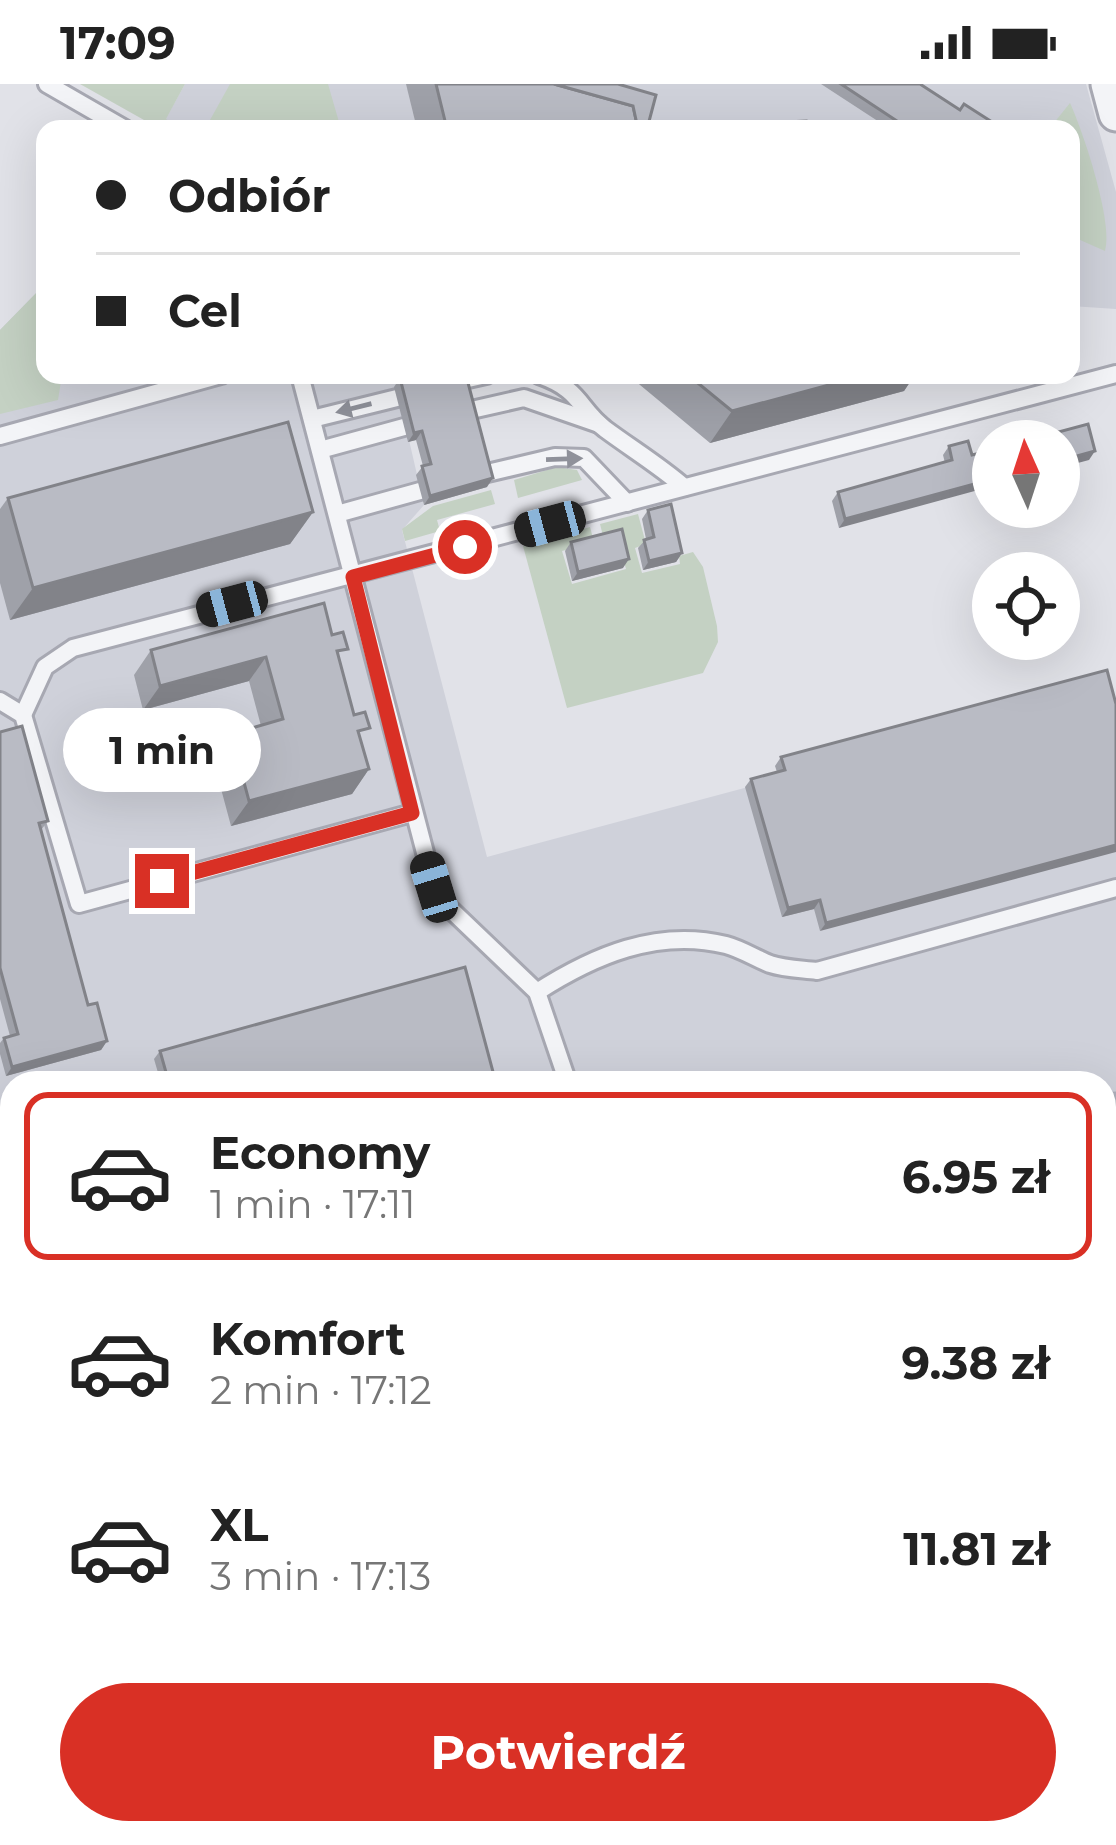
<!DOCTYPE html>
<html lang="pl">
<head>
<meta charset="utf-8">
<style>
	body { margin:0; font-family:Montserrat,sans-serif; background:#f2f2f2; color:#222; height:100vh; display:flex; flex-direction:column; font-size:45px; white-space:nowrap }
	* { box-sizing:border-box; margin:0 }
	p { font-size:39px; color:#767676 }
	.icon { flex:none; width:66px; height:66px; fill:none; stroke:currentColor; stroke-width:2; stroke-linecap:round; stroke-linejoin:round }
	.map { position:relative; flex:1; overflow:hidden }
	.details { position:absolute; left:0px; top:987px; width:1116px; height:774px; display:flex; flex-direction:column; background:#fff; border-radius:36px 36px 0 0; box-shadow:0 12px 48px #0002 }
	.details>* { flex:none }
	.top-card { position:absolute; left:36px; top:36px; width:1044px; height:264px; border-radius:24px; box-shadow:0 12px 48px #0002; display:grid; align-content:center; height:264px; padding:0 60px; background:#fff }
	.needle { width:78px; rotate:357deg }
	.fabs { position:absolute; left:972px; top:336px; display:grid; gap:24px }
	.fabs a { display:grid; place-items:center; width:108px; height:108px; border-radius:50%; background:#fff; box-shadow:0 12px 48px #0002; font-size:60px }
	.end { position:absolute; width:54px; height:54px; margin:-27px; border:15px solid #d93025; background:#fff; box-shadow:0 0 0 6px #fff }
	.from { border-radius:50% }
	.bubble { position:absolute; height:84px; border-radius:42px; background:#fff; box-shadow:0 12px 48px #0002; font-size:39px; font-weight:700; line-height:84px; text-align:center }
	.car { position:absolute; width:36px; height:72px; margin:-36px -18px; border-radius:15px; box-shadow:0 0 9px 3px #0007; background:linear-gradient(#222 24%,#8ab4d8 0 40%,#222 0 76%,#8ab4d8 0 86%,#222 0) }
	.top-card b { display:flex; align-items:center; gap:42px; height:114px; font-size:45px }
	.top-card b+b { border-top:3px solid #e0e0e0 }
	.top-card i { width:30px; height:30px; background:#222 }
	ul { padding:21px 0 0; list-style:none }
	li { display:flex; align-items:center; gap:36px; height:168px; margin:0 24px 18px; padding:0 36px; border:6px solid transparent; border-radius:24px }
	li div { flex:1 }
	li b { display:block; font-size:45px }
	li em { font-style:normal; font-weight:700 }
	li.on { border-color:#d93025 }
	li>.icon { width:108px; height:108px; stroke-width:1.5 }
	.primary-button { display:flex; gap:24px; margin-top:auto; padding:24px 60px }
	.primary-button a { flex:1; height:138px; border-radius:72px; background:#d93025; color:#fff; font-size:48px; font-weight:700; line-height:138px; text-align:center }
	.status { display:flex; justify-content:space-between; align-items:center; height:84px; padding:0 60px; background:#fff; direction:ltr }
	.status svg { height:33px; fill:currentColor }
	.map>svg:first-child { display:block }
	.built { fill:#cfd1da; fill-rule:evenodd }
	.green { fill:#c4d1c3 }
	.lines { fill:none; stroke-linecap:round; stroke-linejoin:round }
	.taxiway { stroke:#aeb1bc; stroke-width:81 }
	.lane-casing { stroke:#a7a8b2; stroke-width:22 }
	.street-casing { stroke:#a7a8b2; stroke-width:39 }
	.lane { stroke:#f3f4f7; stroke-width:16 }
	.street { stroke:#f3f4f7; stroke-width:33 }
	.wall { fill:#9fa1a9 }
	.shaded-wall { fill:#828389 }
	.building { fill:#b9bbc4; stroke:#828389; stroke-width:3 }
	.oneway { fill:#8f919a }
	.route { stroke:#d93025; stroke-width:15 }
</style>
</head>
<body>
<div class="status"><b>17:09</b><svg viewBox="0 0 49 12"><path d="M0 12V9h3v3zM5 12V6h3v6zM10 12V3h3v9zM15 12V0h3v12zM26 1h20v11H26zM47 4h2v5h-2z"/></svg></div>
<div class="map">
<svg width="1116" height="1761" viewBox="0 0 1116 1761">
	<rect width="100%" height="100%" fill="#e1e2e8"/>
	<g class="built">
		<path d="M 185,0 L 1086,0 L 1116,108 L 1116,225 L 1071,222 L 1071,45 L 160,45 Z"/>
		<path d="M 45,200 L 45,291 L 394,291 L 424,421 L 402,446 L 487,773 L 778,695 L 1116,636 L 1116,1761 L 0,1761 L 0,246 ZM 12,999 L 1104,999 L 1104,1749 L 12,1749 Z"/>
	</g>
	<g class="green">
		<path d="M 80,0 L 185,0 L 166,35 L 181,45 L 160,45 Z"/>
		<path d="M 230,0 L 328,0 L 341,45 L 205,45 Z"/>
		<path d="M 1070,19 C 1083,47 1114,140 1105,167 L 1071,152 L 1071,45 L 1049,45 Z"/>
		<path d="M 41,204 L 45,291 L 62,291 L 58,316 L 0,330 L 0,246 Z"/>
		<path d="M 557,383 L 577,386 L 582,396 L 518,414 L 514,396 Z"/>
		<path d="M 491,406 L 495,420 L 437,436 L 440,447 L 405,457 L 402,445 L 433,422 Z"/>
		<path d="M 638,430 L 646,460 L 635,464 L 642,489 L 680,480 L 679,472 L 693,468 L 703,483 L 717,542 L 718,558 L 703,589 L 567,624 L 523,462 L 590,443 L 594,458 L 562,467 L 572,500 L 626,485 L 617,453 L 604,456 L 600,440 Z"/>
		<path d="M 137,1749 L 383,1749 L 390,1761 L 158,1761 Z"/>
		<path d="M 587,1749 L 747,1749 L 754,1761 L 594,1761 Z"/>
	</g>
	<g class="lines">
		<g class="taxiway">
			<path d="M 1104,1051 L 1116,1048"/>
			<path d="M 0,1586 L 12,1578"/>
			<path d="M 487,1749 L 494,1761"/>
		</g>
		<g class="lane-casing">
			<g id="lane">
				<path d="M 47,0 L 125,45"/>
				<path d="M 300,291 L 434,803 L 445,820 L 537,908 L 568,999"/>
				<path d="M 539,291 C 582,306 577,323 605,345 C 632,365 660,382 684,403"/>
				<path d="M 459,297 L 486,291"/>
				<path d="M 467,327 L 524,314 L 599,340"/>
				<path d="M 312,335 L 397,314"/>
				<path d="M 0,352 L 221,291"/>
				<path d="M 320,366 L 404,343"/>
				<path d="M 483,390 L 555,373 L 584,374 L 627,419"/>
				<path d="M 337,430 L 420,407"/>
				<path d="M 0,617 L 23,631 L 79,820 L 412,729"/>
				<path d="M 23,631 L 45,583 L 73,564 L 1116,290"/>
				<path d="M 537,908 C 593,872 657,844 726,861 C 741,865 755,874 770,880 C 785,885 801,885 817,887 L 1116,804"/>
				<path d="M 1104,1436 L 1116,1433"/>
			</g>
		</g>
		<g class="street-casing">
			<path id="street" d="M 1108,0 L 1116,30"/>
		</g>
		<use href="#lane" class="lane"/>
		<use href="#street" class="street"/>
	</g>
	<g class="wall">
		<path d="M 406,0 L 618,0 L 647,45 L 417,45 Z"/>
		<path d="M 821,0 L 920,0 L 960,26 L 1003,45 L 890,45 Z"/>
		<path d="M 628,291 L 964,291 L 930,300 L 929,293 L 910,298 L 904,307 L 710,359 Z"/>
		<path d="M 400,294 L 487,403 L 424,421 L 416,391 L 423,382 L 416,356 L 408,358 L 394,303 Z"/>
		<path d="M 949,362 L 972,371 L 839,444 L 832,417 L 838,408 L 945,379 L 943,371 Z"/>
		<path d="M 8,414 L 313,428 L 290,460 L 10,536 L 0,499 L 0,425 Z"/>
		<path d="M 648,426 L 682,469 L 676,478 L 643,486 L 638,464 L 646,455 L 642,435 Z"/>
		<path d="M 571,458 L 623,484 L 572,497 L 565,467 Z"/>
		<path d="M 151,566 L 339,577 L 369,685 L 352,710 L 231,742 L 213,675 L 231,650 L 261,642 L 249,597 L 143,626 L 134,591 Z"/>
		<path d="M 1107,586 L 820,847 L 814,825 L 782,833 L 745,703 L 751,695 L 777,688 L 775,682 L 781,673 Z"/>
		<path d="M 0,648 L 48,737 L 41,746 L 88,921 L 107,957 L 101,966 L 6,992 L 0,970 L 0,959 L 4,954 L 10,952 L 0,915 Z"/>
		<path d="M 160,967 L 496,999 L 161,999 L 154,975 Z"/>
		<path d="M 12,1153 L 12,1194 L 4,1199 L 0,1192 L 0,1159 Z"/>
	</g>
	<g class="shaded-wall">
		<path d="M 866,291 L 930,291 L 929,293 L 910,298 L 904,307 L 710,359 L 732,327 Z"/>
		<path d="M 937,291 L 964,291 L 930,300 Z"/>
		<path d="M 422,347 L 416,356 L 408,358 L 414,349 Z"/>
		<path d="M 1095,367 L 1089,376 L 1059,384 L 1059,377 Z"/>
		<path d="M 493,394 L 487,403 L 424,421 L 430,412 Z"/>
		<path d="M 993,395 L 993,402 L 839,444 L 845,435 Z"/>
		<path d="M 313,428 L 290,460 L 10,536 L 33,504 Z"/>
		<path d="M 682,469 L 676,478 L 643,486 L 649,477 Z"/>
		<path d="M 629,475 L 623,484 L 572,497 L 578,488 Z"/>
		<path d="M 266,573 L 249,597 L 143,626 L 160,602 Z"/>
		<path d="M 369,685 L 352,710 L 231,742 L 249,717 Z"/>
		<path d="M 1116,761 L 1116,768 L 820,847 L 826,839 Z"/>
		<path d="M 820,816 L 814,825 L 782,833 L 788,824 Z"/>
		<path d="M 107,957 L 101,966 L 6,992 L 12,983 Z"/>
		<path d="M 12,1110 L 12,1116 L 0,1121 L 0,1114 Z"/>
	</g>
	<g class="building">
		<path d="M 436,0 L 554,0 L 633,22 L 638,45 L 447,45 Z"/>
		<path d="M 554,0 L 618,0 L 656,11 L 647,45 L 638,45 L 633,22 Z"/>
		<path d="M 841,0 L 920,0 L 960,26 L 964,20 L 1003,45 L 909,45 Z"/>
		<path d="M 806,37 L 806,45 L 761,45 L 760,39 Z"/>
		<path d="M 411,291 L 466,291 L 493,394 L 430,412 L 422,382 L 431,380 L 422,347 L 414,349 L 400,294 Z"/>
		<path d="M 688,291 L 866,291 L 732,327 Z"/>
		<path d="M 288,338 L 313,428 L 33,504 L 8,414 Z"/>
		<path d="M 1088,340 L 1095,367 L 1059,377 L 1059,357 L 1025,357 Z"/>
		<path d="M 968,357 L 972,371 L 993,366 L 993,395 L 845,435 L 838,408 L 952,376 L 949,362 Z"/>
		<path d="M 671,420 L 682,469 L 649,477 L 644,456 L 654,453 L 648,426 Z"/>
		<path d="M 622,445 L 629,475 L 578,488 L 571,458 Z"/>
		<path d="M 324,519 L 332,551 L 343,548 L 348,565 L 337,567 L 354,631 L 365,628 L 370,644 L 358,647 L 369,685 L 249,717 L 231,650 L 283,635 L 266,573 L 160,602 L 151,566 Z"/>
		<path d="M 1107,586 L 1116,620 L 1116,761 L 826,839 L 820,816 L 788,824 L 751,695 L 785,686 L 781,673 Z"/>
		<path d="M 22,642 L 48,737 L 39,739 L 88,921 L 97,919 L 107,957 L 12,983 L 4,954 L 18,950 L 0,884 L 0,648 Z"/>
		<path d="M 465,883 L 496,999 L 169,999 L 160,967 Z"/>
		<path d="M 122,991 L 124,999 L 92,999 Z"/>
		<path d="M 12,1054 L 12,1110 L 0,1114 L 0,1058 Z"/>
		<path d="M 12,1153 L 12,1189 L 10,1190 L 0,1174 L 0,1159 Z"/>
	</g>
	<defs><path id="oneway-solid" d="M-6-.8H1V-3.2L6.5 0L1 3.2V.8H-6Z" transform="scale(3)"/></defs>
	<g class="oneway">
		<use href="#oneway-solid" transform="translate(354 324) rotate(166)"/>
		<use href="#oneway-solid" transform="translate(564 375) rotate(-2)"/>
	</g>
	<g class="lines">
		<path class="route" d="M 162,797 L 412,729 L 353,493 L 465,463"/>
	</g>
</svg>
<div class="fabs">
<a><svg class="needle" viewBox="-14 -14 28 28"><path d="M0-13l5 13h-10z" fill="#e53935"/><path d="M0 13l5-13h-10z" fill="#767676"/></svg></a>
<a><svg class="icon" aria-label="locate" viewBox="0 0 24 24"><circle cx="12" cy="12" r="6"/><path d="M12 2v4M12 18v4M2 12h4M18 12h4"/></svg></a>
</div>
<i class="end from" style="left:465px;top:463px"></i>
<i class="end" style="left:162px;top:797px"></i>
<div class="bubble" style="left:63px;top:624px;width:198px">1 min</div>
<i class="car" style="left:550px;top:440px;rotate:255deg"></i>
<i class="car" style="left:232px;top:520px;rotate:255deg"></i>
<i class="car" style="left:434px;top:803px;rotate:343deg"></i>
<div class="top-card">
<b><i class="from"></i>Odbiór</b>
<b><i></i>Cel</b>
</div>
<section class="details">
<ul>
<li class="on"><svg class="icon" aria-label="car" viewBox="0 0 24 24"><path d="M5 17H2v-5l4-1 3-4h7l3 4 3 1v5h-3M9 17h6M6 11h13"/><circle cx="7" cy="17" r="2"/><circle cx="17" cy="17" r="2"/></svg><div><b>Economy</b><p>1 min · 17:11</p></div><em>6.95 zł</em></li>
<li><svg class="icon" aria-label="car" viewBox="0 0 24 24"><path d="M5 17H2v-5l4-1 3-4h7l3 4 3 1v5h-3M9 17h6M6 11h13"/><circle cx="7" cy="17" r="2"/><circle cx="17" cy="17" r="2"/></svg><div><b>Komfort</b><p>2 min · 17:12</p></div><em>9.38 zł</em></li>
<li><svg class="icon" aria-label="car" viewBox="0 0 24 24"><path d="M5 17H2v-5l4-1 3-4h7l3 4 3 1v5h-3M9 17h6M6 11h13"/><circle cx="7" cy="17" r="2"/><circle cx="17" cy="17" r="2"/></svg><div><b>XL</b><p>3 min · 17:13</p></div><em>11.81 zł</em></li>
</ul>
<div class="primary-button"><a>Potwierdź</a></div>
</section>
</div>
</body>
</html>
